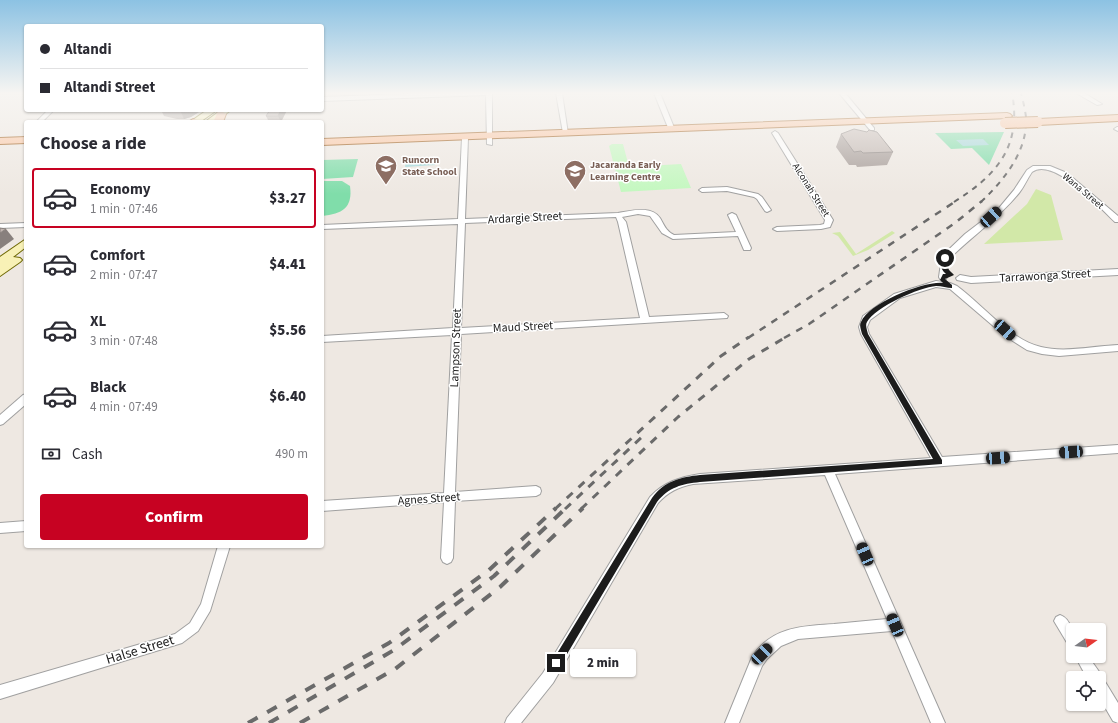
<!DOCTYPE html>
<html lang="en">
<head>
<meta charset="utf-8">
<style>
	body { margin:0; font-family:"Source Sans 3",sans-serif; background:#f7f7f7; color:#2b2b33; height:100vh; display:flex; flex-direction:column; font-size:15px; white-space:nowrap }
	* { box-sizing:border-box; margin:0 }
	p { font-size:13px; color:#7c7c81 }
	.icon { flex:none; width:22px; height:22px; fill:none; stroke:currentColor; stroke-width:2; stroke-linecap:round; stroke-linejoin:round }
	.map { position:relative; flex:1; overflow:hidden }
	.sheet { position:absolute; left:24px; top:120px; width:300px; height:428px; display:flex; flex-direction:column; background:#fff; border-radius:4px; box-shadow:0 1px 3px #0004 }
	.sheet>* { flex:none }
	.top-card { position:absolute; left:24px; top:24px; width:300px; height:88px; border-radius:4px; box-shadow:0 1px 3px #0004; display:grid; align-content:center; height:88px; padding:0 16px; background:#fff }
	.needle { width:26px; rotate:76deg }
	.controls { position:absolute; left:1066px; top:623px; display:grid; gap:8px }
	.controls a { display:grid; place-items:center; width:40px; height:40px; border-radius:4px; background:#fff; box-shadow:0 1px 3px #0004; font-size:20px }
	.end { position:absolute; width:18px; height:18px; margin:-9px; border:5px solid #1c1c1c; background:#fff; box-shadow:0 0 0 2px #fff }
	.from { border-radius:50% }
	.bubble { position:absolute; height:28px; border-radius:4px; background:#fff; box-shadow:0 1px 3px #0004; font-size:13px; font-weight:800; line-height:28px; text-align:center }
	.car { position:absolute; width:12px; height:24px; margin:-12px -6px; border-radius:5px; box-shadow:0 0 3px 1px #0007; background:linear-gradient(#222 24%,#8ab4d8 0 40%,#222 0 76%,#8ab4d8 0 86%,#222 0) }
	.top-card b { display:flex; align-items:center; gap:14px; height:38px; font-size:15px }
	.top-card b+b { border-top:1px solid #e1e1e2 }
	.top-card i { width:10px; height:10px; background:#2b2b33 }
	ul { padding:0; list-style:none }
	li { display:flex; align-items:center; gap:12px; height:60px; margin:0 8px 6px; padding:0 8px; border:2px solid transparent; border-radius:4px }
	li div { flex:1 }
	li b { display:block; font-size:15px }
	li em { font-style:normal; font-weight:800 }
	li.on { border-color:#c70222 }
	li>.icon { width:36px; height:36px; stroke-width:1.5 }
	h2 { padding:0 16px; font-size:18px; line-height:48px }
	.pay { display:flex; align-items:center; gap:10px; height:44px; padding:0 16px; font-size:15px }
	.pay p { margin-inline-start:auto }
	.primary-button { display:flex; gap:8px; margin-top:auto; padding:8px 16px }
	.primary-button a { flex:1; height:46px; border-radius:4px; background:#c70222; color:#fff; font-size:16px; font-weight:800; line-height:46px; text-align:center }
	.map>svg:first-child { display:block }
	.grass { fill:#d2e8a8 }
	.park { fill:#c3f8bf }
	.pitch { fill:#80ddaa }
	.water { fill:#a3d8db }
	.lines { fill:none; stroke-linecap:round; stroke-linejoin:round }
	.street-casing { stroke:#a0a0a0; stroke-width:2 }
	.secondary-casing { stroke:#716b06; stroke-width:2 }
	.primary-casing { stroke:#934b02; stroke-width:2 }
	.street { fill:#fff; fill-rule:evenodd }
	.secondary { fill:#f8f1b6; fill-rule:evenodd }
	.primary { fill:#fbc19a; fill-rule:evenodd }
	.rail-far3 { stroke:#6a6a6a; stroke-width:2; stroke-dasharray:5.5 5.5; stroke-linecap:butt }
	.rail-far2 { stroke:#6a6a6a; stroke-width:2.5; stroke-dasharray:7 7; stroke-linecap:butt }
	.rail-far1 { stroke:#6a6a6a; stroke-width:3; stroke-dasharray:8 8; stroke-linecap:butt }
	.rail { stroke:#6a6a6a; stroke-width:4; stroke-dasharray:11 11; stroke-linecap:butt }
	.primary-bridge-casing { stroke:#934b02; stroke-width:12; stroke-linecap:butt }
	.primary-bridge { stroke:#fbc19a; stroke-width:10 }
	.wall { fill:#a79d99 }
	.shaded-wall { fill:#88807d }
	.building { fill:#c2b7b2; stroke:#88807d }
	.route { fill:#1c1c1c }
	.labels { text-anchor:middle; dominant-baseline:central; stroke-width:3; stroke-linejoin:round; paint-order:stroke }
	.far-education-label { font-size:10px; font-weight:bold; fill:#785e54; stroke:#fff; text-anchor:start }
	.far-street-label { font-size:10px; fill:#1c1c1c; stroke:#fff }
	.street-label { font-size:12px; fill:#1c1c1c; stroke:#fff }
	.near-street-label { font-size:14px; fill:#1c1c1c; stroke:#fff }
</style>
</head>
<body>
<div class="map">
<svg width="1118" height="723" viewBox="0 0 1118 723">
	<rect width="100%" height="100%" fill="#eee8e2"/>
	<g class="grass">
		<path d="M 1036,189 L 1051,195 L 1063,240 L 984,244 L 1027,204 Z"/>
		<path d="M 892,231 L 895,233 L 868,250 L 853,256 L 838,236 L 832,233 L 840,232 L 856,254 Z"/>
	</g>
	<path class="park" d="M 612,144 L 623,144 L 629,167 L 681,164 L 691,188 L 621,192 L 609,146 Z"/>
	<g class="pitch">
		<path d="M 1004,132 L 989,165 L 972,148 L 951,149 L 935,133 Z"/>
		<path d="M 358,159 L 353,177 L 322,179 L 322,160 Z"/>
		<path d="M 322,181 L 342,181 L 350,186 C 353,208 342,214 322,216 Z"/>
	</g>
	<g class="water">
		<path d="M 983,139 L 989,145 L 963,146 L 956,140 Z"/>
		<path d="M 435,159 L 435,165 L 405,167 L 406,161 Z"/>
	</g>
	<g class="lines">
		<g class="street-casing">
			<g id="street">
				<path d="M 434,93 L 492,93 L 492,145 L 487,144 L 486,95 L 322,101 L 322,97 Z"/>
				<path d="M 556,93 L 562,93 L 568,134 L 563,133 Z"/>
				<path d="M 654,93 L 660,93 L 675,130 L 674,131 L 669,130 Z"/>
				<path d="M 839,93 L 845,93 L 874,128 L 874,130 L 870,130 Z"/>
				<path d="M 1076,93 L 1084,93 L 1102,104 L 1097,105 Z"/>
				<path d="M 48,110 L 54,110 L 42,122 L 36,122 Z"/>
				<path d="M 1117,127 L 1118,127 L 1118,131 L 1114,129 Z"/>
				<path d="M 775,131 L 778,133 L 833,220 L 830,227 L 821,229 L 777,231 L 773,229 L 777,227 L 820,225 L 824,224 L 825,220 L 772,133 Z"/>
				<path d="M 465,136 L 468,138 L 465,219 L 618,213 C 631,211 651,205 660,218 C 664,225 666,231 674,235 L 736,232 L 728,215 L 732,213 L 736,215 L 751,248 L 750,250 L 744,250 L 738,236 L 673,239 L 662,233 L 650,216 L 638,214 L 622,217 L 626,222 L 649,317 L 724,313 L 728,316 L 727,318 L 461,334 L 455,492 L 536,486 L 540,488 L 541,491 L 540,494 L 536,496 L 455,501 L 453,558 L 451,562 L 447,564 L 443,562 L 441,558 L 444,502 L 322,511 L 322,501 L 444,493 L 452,335 L 322,342 L 322,336 L 453,328 L 458,224 L 322,229 L 322,225 L 458,219 L 462,138 ZM 616,217 L 618,222 L 640,318 L 461,328 L 465,223 Z"/>
				<path d="M 1050,166 L 1067,173 L 1118,216 L 1118,222 L 1115,222 C 1100,208 1053,156 1032,172 C 1027,179 1024,187 1019,193 C 999,218 971,237 949,259 L 947,277 L 946,279 L 940,279 L 939,277 L 942,256 L 965,234 L 999,208 L 1014,190 L 1027,170 L 1033,166 Z"/>
				<path d="M 727,187 L 758,194 L 762,197 L 771,210 L 767,212 L 765,211 L 757,199 L 754,197 L 727,191 L 702,192 L 699,190 L 702,188 Z"/>
				<path d="M 26,223 L 26,227 L 0,228 L 0,224 Z"/>
				<path d="M 1118,269 L 1118,275 L 971,283 L 957,280 L 956,278 L 960,275 L 971,277 Z"/>
				<path d="M 936,281 L 950,283 L 957,286 C 983,305 1010,340 1041,347 C 1065,353 1093,346 1118,345 L 1118,351 L 1059,356 L 1042,354 L 1027,350 L 1005,336 L 950,289 L 936,287 L 900,298 L 870,320 L 867,327 L 869,334 L 942,457 L 1118,445 L 1118,453 L 835,474 L 945,723 L 931,723 L 892,631 L 798,639 L 781,646 L 767,659 L 762,666 L 739,723 L 725,723 L 752,657 C 771,627 802,626 834,624 C 852,622 869,621 887,619 L 825,475 L 693,484 C 678,487 668,492 658,503 L 553,683 L 521,723 L 505,723 L 507,718 L 543,673 L 650,497 C 664,482 680,477 700,474 L 931,458 L 861,334 L 859,327 L 863,316 L 894,294 Z"/>
				<path d="M 26,394 L 26,404 L 3,424 L 0,425 L 0,415 L 23,395 Z"/>
				<path d="M 26,521 L 26,531 L 0,533 L 0,523 Z"/>
				<path d="M 218,546 L 230,546 L 210,611 L 198,631 L 182,643 L 0,699 L 0,685 L 175,634 L 190,623 L 201,604 Z"/>
				<path d="M 1060,615 C 1073,620 1073,636 1073,648 L 1069,646 L 1054,621 L 1056,617 Z"/>
				<path d="M 1075,656 L 1088,656 L 1100,673 L 1101,679 L 1104,680 L 1118,703 L 1118,723 L 1113,721 L 1099,697 L 1099,678 L 1087,678 Z"/>
			</g>
		</g>
		<g class="secondary-casing">
			<g id="secondary">
				<path d="M 207,110 L 217,110 L 200,122 L 190,122 Z"/>
				<path d="M 221,110 L 231,110 L 215,122 L 205,122 Z"/>
				<path d="M 26,239 L 26,247 L 13,257 L 20,258 L 22,260 L 20,262 L 0,276 L 0,266 L 2,265 L 0,266 L 0,257 Z"/>
			</g>
		</g>
		<g class="primary-casing">
			<g id="primary">
				<path d="M 221,111 L 226,114 L 223,122 L 213,122 L 218,112 Z"/>
				<path d="M 1007,113 L 1010,114 L 1012,116 L 1010,118 L 322,145 L 322,139 Z"/>
				<path d="M 1118,115 L 1118,121 L 1038,125 L 1033,122 L 1038,119 Z"/>
				<path d="M 193,119 L 198,120 L 200,122 L 188,122 Z"/>
				<path d="M 26,137 L 26,143 L 0,144 L 0,138 Z"/>
			</g>
		</g>
		<use href="#street" class="street"/>
		<use href="#secondary" class="secondary"/>
		<use href="#primary" class="primary"/>
		<g class="rail-far3">
			<path d="M 954,202 C 997,175 1022,146 1012,93"/>
			<path d="M 981,202 C 1004,180 1028,151 1026,117 C 1025,109 1023,101 1021,93"/>
		</g>
		<g class="rail-far2">
			<path d="M 748,338 L 956,201"/>
			<path d="M 784,338 L 809,324 L 955,223 L 982,201"/>
		</g>
		<g class="rail-far1">
			<path d="M 555,509 L 721,356 L 749,337"/>
			<path d="M 565,509 L 643,436"/>
			<path d="M 581,509 L 678,417 L 749,359 L 786,337"/>
		</g>
		<g class="rail">
			<path d="M 248,723 L 389,643 L 489,570 L 556,508"/>
			<path d="M 269,723 L 394,650 L 494,576 L 566,508"/>
			<path d="M 300,723 L 395,669 L 500,587 L 583,508"/>
		</g>
		<g class="primary-bridge-casing">
			<path id="primary-bridge" d="M 1005,123 L 1038,122"/>
		</g>
		<use href="#primary-bridge" class="primary-bridge"/>
	</g>
	<g class="wall">
		<path d="M 161,110 L 202,110 L 191,117 L 184,119 L 177,119 L 164,116 Z"/>
		<path d="M 287,110 L 281,122 L 269,122 L 266,116 Z"/>
		<path d="M 867,132 L 893,152 L 887,165 L 857,167 L 856,165 L 849,165 L 836,147 L 841,134 Z"/>
	</g>
	<g class="shaded-wall">
		<path d="M 180,110 L 202,110 L 191,117 L 184,119 Z"/>
		<path d="M 281,110 L 287,110 L 281,122 L 278,116 Z"/>
		<path d="M 6,229 L 14,239 L 0,249 L 0,233 Z"/>
	</g>
	<g class="building">
		<path d="M 270,110 L 281,110 L 278,116 L 266,116 Z"/>
		<path d="M 854,129 L 867,132 L 869,130 L 877,132 L 893,152 L 863,153 L 861,151 L 854,152 L 841,134 Z"/>
		<path d="M 0,228 L 6,229 L 0,233 Z"/>
	</g>
	<linearGradient id="sky" x2="0" y2="1"><stop stop-color="#8cc2e3"/><stop offset="0.48" stop-color="#f7f5f2"/><stop offset="1" stop-color="#f7f5f2" stop-opacity="0"/></linearGradient>
	<rect width="1118" height="194" fill="url(#sky)"/>
	<path class="route" d="M 943,257 L 948,258 C 945,268 948,269 954,275 L 945,279 L 952,285 L 952,288 C 947,288 942,286 936,286 C 920,287 875,307 867,322 C 865,325 867,330 868,334 L 942,460 L 942,464 L 700,482 C 682,484 669,487 657,502 L 560,666 L 553,666 L 553,660 L 652,498 C 664,481 681,477 700,475 L 933,459 L 862,334 C 861,330 859,325 861,322 C 869,303 924,281 943,283 L 940,280 L 943,274 L 946,274 C 940,269 940,264 943,257 Z"/>
	<defs>
		<g id="school-pin" transform="scale(1.15)"><path d="M0 17L-7.5 6A9.5 9.5 0 1 1 7.5 6Z" fill="#8d6e63" stroke="#fff"/><path d="M0-5L7-2L0 1L-7-2ZM-4 1L0 2.5L4 1V4Q0 6-4 4Z" fill="#fff"/></g>
	</defs>
	<g fill-rule="evenodd">
		<use href="#school-pin" x="386" y="166"/>
		<use href="#school-pin" x="575" y="171"/>
	</g>
	<g class="labels">
		<g class="far-education-label">
			<text x="402" y="160">Runcorn<tspan x="402" dy="12">State School</tspan></text>
			<text x="590" y="165">Jacaranda Early<tspan x="590" dy="12">Learning Centre</tspan></text>
		</g>
		<g class="far-street-label">
			<text transform="translate(811 190) rotate(58)">Alconah Street</text>
			<text transform="translate(1083 191) rotate(40)">Wana Street</text>
		</g>
		<g class="street-label">
			<text transform="translate(525 218) rotate(-3)">Ardargie Street</text>
			<text transform="translate(1045 276) rotate(-3)">Tarrawonga Street</text>
			<text transform="translate(523 327) rotate(-3)">Maud Street</text>
			<text transform="translate(456 348) rotate(-88)">Lampson Street</text>
			<text transform="translate(429 499) rotate(-4)">Agnes Street</text>
		</g>
		<g class="near-street-label">
			<text transform="translate(140 650) rotate(-17)">Halse Street</text>
		</g>
	</g>
</svg>
<div class="controls">
<a><svg class="needle" viewBox="-14 -14 28 28"><path d="M0-13l5 13h-10z" fill="#e53935"/><path d="M0 13l5-13h-10z" fill="#7c7c81"/></svg></a>
<a><svg class="icon" aria-label="locate" viewBox="0 0 24 24"><circle cx="12" cy="12" r="6"/><path d="M12 2v4M12 18v4M2 12h4M18 12h4"/></svg></a>
</div>
<i class="end from" style="left:945px;top:258px"></i>
<i class="end" style="left:556px;top:663px"></i>
<div class="bubble" style="left:570px;top:649px;width:66px">2 min</div>
<i class="car" style="left:991px;top:217px;rotate:48deg"></i>
<i class="car" style="left:1005px;top:330px;rotate:132deg"></i>
<i class="car" style="left:1071px;top:452px;rotate:266deg"></i>
<i class="car" style="left:998px;top:458px;rotate:86deg"></i>
<i class="car" style="left:865px;top:554px;rotate:337deg"></i>
<i class="car" style="left:895px;top:625px;rotate:337deg"></i>
<i class="car" style="left:762px;top:654px;rotate:45deg"></i>
<div class="top-card">
<b><i class="from"></i>Altandi</b>
<b><i></i>Altandi Street</b>
</div>
<section class="sheet">
<h2>Choose a ride</h2>
<ul>
<li class="on"><svg class="icon" aria-label="car" viewBox="0 0 24 24"><path d="M5 17H2v-5l4-1 3-4h7l3 4 3 1v5h-3M9 17h6M6 11h13"/><circle cx="7" cy="17" r="2"/><circle cx="17" cy="17" r="2"/></svg><div><b>Economy</b><p>1 min · 07:46</p></div><em>$3.27</em></li>
<li><svg class="icon" aria-label="car" viewBox="0 0 24 24"><path d="M5 17H2v-5l4-1 3-4h7l3 4 3 1v5h-3M9 17h6M6 11h13"/><circle cx="7" cy="17" r="2"/><circle cx="17" cy="17" r="2"/></svg><div><b>Comfort</b><p>2 min · 07:47</p></div><em>$4.41</em></li>
<li><svg class="icon" aria-label="car" viewBox="0 0 24 24"><path d="M5 17H2v-5l4-1 3-4h7l3 4 3 1v5h-3M9 17h6M6 11h13"/><circle cx="7" cy="17" r="2"/><circle cx="17" cy="17" r="2"/></svg><div><b>XL</b><p>3 min · 07:48</p></div><em>$5.56</em></li>
<li><svg class="icon" aria-label="car" viewBox="0 0 24 24"><path d="M5 17H2v-5l4-1 3-4h7l3 4 3 1v5h-3M9 17h6M6 11h13"/><circle cx="7" cy="17" r="2"/><circle cx="17" cy="17" r="2"/></svg><div><b>Black</b><p>4 min · 07:49</p></div><em>$6.40</em></li>
</ul>
<div class="pay"><svg class="icon" aria-label="cash" viewBox="0 0 24 24"><path d="M3 7h18v10H3z"/><circle cx="12" cy="12" r="2"/></svg>Cash<p>490 m</p></div>
<div class="primary-button"><a>Confirm</a></div>
</section>
</div>
</body>
</html>
